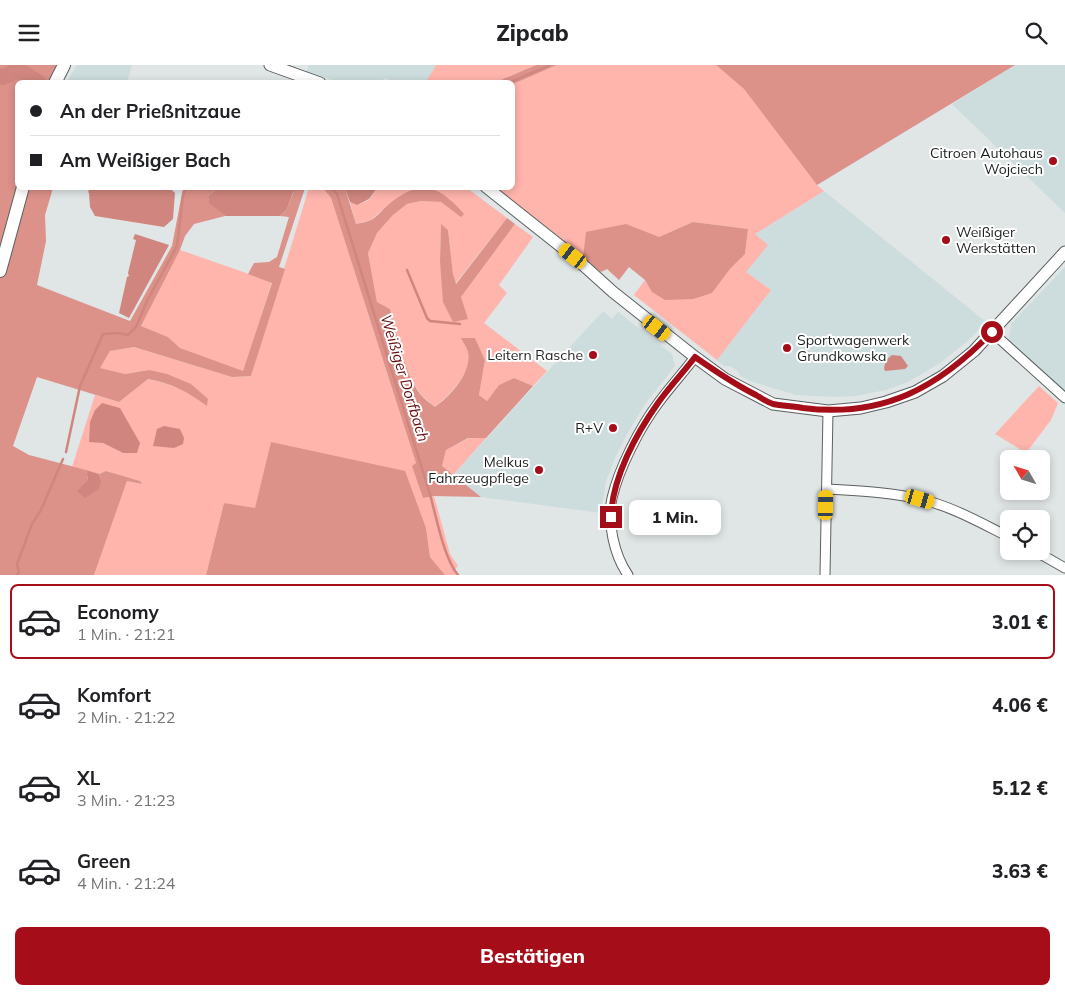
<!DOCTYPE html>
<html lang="de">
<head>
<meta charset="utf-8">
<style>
	body { margin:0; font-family:Mulish,sans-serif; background:#f6f6f6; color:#202124; height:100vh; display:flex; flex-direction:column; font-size:19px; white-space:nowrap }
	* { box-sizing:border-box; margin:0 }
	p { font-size:16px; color:#757577 }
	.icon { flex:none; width:28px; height:28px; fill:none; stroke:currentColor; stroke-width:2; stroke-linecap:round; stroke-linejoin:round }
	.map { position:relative; height:510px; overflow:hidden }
	.details { display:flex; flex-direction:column; background:#fff; flex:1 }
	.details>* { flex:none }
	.banner { position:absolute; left:15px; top:15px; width:500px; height:110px; border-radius:8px; box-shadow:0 2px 8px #0003; display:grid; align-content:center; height:110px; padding:0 15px; background:#fff }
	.needle { width:32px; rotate:309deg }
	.tools { position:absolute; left:1000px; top:385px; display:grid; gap:10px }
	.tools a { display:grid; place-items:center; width:50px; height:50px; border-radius:8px; background:#fff; box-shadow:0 2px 8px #0003; font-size:25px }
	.end { position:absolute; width:22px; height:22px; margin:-11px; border:6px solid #a50e18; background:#fff; box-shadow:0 0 0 2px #fff }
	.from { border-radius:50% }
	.bubble { position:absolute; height:35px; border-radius:8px; background:#fff; box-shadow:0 2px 8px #0003; font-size:16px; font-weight:800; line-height:35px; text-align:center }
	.car { position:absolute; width:15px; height:30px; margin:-15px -8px; border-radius:6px; box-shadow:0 0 4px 1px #0007; background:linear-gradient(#f5c518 24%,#345 0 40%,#f5c518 0 76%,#345 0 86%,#f5c518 0) }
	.banner b { display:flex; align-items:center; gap:18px; height:48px; font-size:19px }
	.banner b+b { border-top:1px solid #e0e0e0 }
	.banner i { width:12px; height:12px; background:#202124 }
	ul { padding:9px 0 0; list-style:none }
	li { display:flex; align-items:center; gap:15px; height:75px; margin:0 10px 8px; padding:0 5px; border:2px solid transparent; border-radius:8px }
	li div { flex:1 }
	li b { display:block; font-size:19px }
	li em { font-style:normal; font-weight:800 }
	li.current { border-color:#a50e18 }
	li>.icon { width:45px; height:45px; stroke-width:1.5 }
	.primary-button { display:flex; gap:10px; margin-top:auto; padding:10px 15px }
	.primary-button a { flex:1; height:58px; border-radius:8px; background:#a50e18; color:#fff; font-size:20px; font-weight:800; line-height:58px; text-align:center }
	header { display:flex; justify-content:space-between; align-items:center; height:65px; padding:0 15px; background:#fff; font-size:22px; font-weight:800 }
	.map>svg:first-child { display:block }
	.built { fill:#cddcdc }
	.green { fill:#ffb4ac; fill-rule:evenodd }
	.forest { fill:#dc9189 }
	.water { fill:#d0867e }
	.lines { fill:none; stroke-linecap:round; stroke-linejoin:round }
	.stream { stroke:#d0867e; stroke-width:2.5 }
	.river { stroke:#d0867e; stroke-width:16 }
	.minor-casing { stroke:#5b6060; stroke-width:11 }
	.tertiary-casing { stroke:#5b6060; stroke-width:13 }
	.secondary-casing { stroke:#5b6060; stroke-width:14 }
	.minor { stroke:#fff; stroke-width:9 }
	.tertiary { stroke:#fff; stroke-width:11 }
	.secondary { stroke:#fff; stroke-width:12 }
	.route { stroke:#a50e18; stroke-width:6 }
	.poi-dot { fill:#a50e18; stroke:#fff; stroke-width:2 }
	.labels { text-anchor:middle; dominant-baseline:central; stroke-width:4; stroke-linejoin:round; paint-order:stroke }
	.poi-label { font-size:14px; fill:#1d1f1f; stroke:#fff; text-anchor:end }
	.water-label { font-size:15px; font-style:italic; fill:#680e10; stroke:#fff }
</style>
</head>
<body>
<header><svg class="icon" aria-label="menu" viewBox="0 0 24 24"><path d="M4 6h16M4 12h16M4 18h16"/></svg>Zipcab<svg class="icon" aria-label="search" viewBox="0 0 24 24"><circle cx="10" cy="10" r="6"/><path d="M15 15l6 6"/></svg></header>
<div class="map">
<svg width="1065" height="510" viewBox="0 0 1065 510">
	<rect width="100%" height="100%" fill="#e0e5e5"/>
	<g class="built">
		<path d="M 77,0 L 132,0 L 127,17 L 67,17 Z"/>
		<path d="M 309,0 L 436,0 L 426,17 L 397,17 L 384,13 L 382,17 L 370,15 L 368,17 L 340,17 L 306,7 Z"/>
		<path d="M 1015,0 L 1065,0 L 1065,148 L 952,39 Z"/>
		<path d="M 824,126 L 986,257 L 968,276 L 940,298 L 908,317 L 886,325 L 856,331 L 836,332 L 796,330 L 753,317 L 740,311 L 738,306 L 730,301 L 724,301 L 717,295 L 771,225 L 746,207 L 755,169 Z"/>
		<path d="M 1065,202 L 1065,326 L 1009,274 L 1011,259 Z"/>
		<path d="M 603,246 L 612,254 L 618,247 L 672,289 L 675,301 L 645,339 L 627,369 L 615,393 L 606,416 L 601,448 L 481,432 L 453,410 Z"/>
	</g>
	<g class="green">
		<path d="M 436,0 L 536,0 L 496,17 L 426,17 Z"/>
		<path d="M 557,0 L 716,0 L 744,24 L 817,120 L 824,126 L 755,169 L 768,180 L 746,207 L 771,225 L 717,295 L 634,230 L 645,215 L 652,227 L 712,228 L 730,204 L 745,189 L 748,164 L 693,157 L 659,172 L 583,193 L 495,123 L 512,122 L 513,19 Z"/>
		<path d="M 309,123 L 323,123 L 331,133 L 416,398 L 423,433 L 434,431 L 450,489 L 458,501 L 454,505 L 458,510 L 445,510 L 430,492 L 426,463 L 271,378 L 255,444 L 224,438 L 206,510 L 94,510 L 127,416 L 142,419 L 140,416 L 106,406 L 99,409 L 72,402 L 95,330 L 119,337 L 148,314 C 172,319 187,326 207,340 L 208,334 L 149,305 L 125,309 L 99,303 L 110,286 L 134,282 L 232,312 L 251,311 ZM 99,342 L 123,388 L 103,378 L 95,345 Z"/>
		<path d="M 377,123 L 467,123 L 507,153 L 455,219 L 453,209 L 448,165 L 441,160 L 440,196 L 461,232 L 515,159 L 533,172 L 499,220 L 507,228 L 484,258 L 547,306 L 533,321 L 514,313 L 499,320 L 487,336 L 479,330 L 485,295 L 475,273 L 462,273 C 463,277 467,283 468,287 C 472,309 450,329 435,342 L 421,330 L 412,315 L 404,296 L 390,244 L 377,237 L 368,188 L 377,168 L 393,150 L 407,139 L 421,136 L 441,137 L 451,144 L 450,134 L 407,127 L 389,139 L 371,155 L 356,159 L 350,137 L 357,140 L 369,135 Z"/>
		<path d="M 180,185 L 272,217 L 243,307 L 180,283 L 168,272 L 141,261 Z"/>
		<path d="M 1039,321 L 1058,338 L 1051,355 L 1026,388 L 995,369 Z"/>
		<path d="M 469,373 L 486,373 L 453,410 L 442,401 L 446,385 Z"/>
	</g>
	<g class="forest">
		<path d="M 0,0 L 58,0 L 53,17 L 18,18 L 18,122 L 53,123 L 45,150 L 46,176 L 37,220 L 130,256 L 172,181 L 183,123 L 218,123 L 208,131 L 209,137 L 225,151 L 194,159 L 185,171 L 180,185 L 141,261 L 168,272 L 180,283 L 243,306 L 272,218 L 248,209 L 254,198 L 269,197 L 277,192 L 289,152 L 280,151 L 287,144 L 294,126 L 293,123 L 305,123 L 279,202 L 285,204 L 251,311 L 232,312 L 134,282 L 110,286 L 100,303 L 125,309 L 149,305 L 167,309 L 191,319 L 208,334 L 207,341 C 188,327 171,318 148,314 L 119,337 L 37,312 L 13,381 L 29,390 L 86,405 L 88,415 L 101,415 L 99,409 L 106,406 L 140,416 L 142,419 L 127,416 L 94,510 L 0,510 Z"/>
		<path d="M 536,0 L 557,0 L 513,19 L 512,18 L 496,17 Z"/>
		<path d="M 716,0 L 1015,0 L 817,120 L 744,24 Z"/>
		<path d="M 323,123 L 345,123 L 356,159 C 360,158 367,157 371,155 C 377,152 383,144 388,140 C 420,113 439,120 464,149 L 461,152 L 441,137 L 421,136 L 407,139 L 393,150 L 377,168 L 368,188 L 377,237 L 390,244 C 398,272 403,304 420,329 C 424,334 430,338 435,342 C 450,331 472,308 468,287 C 467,283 463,277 461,273 L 475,273 L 485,295 L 479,330 L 487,336 L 499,320 L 514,313 L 533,321 L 486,373 L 468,373 L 446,385 L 442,401 L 481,432 L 434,431 L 423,433 L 412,401 L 416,398 L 331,133 Z"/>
		<path d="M 507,153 L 515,159 L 461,232 L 468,254 L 453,257 L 443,237 L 440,196 L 441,159 L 448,165 L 453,209 L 456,219 Z"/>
		<path d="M 693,157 L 748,164 L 745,189 L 730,204 L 712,228 L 693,234 L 665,235 L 652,227 L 645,215 L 629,202 L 619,215 L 607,204 L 601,207 L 583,193 L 586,167 L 626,159 L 659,172 Z"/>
		<path d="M 271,377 L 405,406 L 426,463 L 430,492 L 445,510 L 206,510 L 224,438 L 255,443 Z"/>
	</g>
	<g class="water">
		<path d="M 90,123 L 170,123 L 175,128 L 173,154 L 164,162 L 95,151 L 90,142 L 89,128 L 88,127 Z"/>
		<path d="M 293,123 L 294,125 L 287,144 L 280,151 L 225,151 L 209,138 L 208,131 L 218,123 Z"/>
		<path d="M 345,123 L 345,122 L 377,123 L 369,134 L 357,140 L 350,137 Z"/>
		<path d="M 135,169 L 169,180 L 129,253 L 119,248 L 127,212 L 129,211 L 128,208 L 136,175 L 133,174 Z"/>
		<path d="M 892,290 L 901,291 L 908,301 L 905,304 L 885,306 L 884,303 L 886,295 Z"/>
		<path d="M 102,338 L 120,343 L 140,378 L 137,388 L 123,388 L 103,378 L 89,377 L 90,357 L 95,345 Z"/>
		<path d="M 164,361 L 180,364 L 184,373 L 183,379 L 174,383 L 153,381 L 157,364 Z"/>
		<path d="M 86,405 L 99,409 L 101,415 L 99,424 L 85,433 L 77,426 L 88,415 Z"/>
	</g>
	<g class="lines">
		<g class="stream">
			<path d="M 508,18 L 550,0"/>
			<path d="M 331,122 L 337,129 L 429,426 C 436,449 443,492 458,510"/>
			<path d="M 294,125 L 297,122"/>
			<path d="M 407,205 L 427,253 L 430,256 L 460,259"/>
			<path d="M 66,387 L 80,321 L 103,269 L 118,268 L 128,270 L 136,262 L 147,236 L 177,181 L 183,131 L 186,122"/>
			<path d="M 17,510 L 19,507 L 17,499 L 32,459 L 41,445 L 63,394"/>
		</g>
		<path class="river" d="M 0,11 L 3,12 L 19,5 L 39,18"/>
		<g class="minor-casing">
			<g id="minor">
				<path d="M 992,267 L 1065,333"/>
				<path d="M 827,424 C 858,426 889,427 920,434 C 951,441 981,458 1009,472"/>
				<path d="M 1035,486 L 1065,503"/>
				<path d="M 628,510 C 614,490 607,457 612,433 C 619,403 640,362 659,337 C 670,322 683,308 695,292"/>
				<path d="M 825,510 L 828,346"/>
			</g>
		</g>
		<g class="tertiary-casing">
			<g id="tertiary">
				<path d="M 270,0 L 320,18"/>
				<path d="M 486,122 L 573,191 L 613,227 L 695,292 L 725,314 L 773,339 L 828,346 L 861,343 L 886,337 L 915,327 L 943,311 L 974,286 L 1065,187"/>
			</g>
		</g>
		<g class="secondary-casing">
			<g id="secondary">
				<path d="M 55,18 L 64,0"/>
				<path d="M 0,206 L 23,122"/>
			</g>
		</g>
		<use href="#minor" class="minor"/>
		<use href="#tertiary" class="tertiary"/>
		<use href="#secondary" class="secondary"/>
	</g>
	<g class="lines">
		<path class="route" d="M 611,452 C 612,413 636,369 658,338 C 669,322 683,308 695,292 C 715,306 734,319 756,330 C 761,333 767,337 773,339 C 782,341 793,341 803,343 C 883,353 938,323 992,267"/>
	</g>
	<g class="poi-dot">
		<circle cx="1053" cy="96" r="5"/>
		<circle cx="946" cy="175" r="5"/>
		<circle cx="787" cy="283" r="5"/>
		<circle cx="593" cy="290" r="5"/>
		<circle cx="613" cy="363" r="5"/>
		<circle cx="539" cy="405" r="5"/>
	</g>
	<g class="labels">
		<g class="poi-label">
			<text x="1043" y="88">Citroen Autohaus<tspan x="1043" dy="16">Wojciech</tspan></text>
			<text x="956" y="167" text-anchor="start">Weißiger<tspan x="956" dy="16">Werkstätten</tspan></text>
			<text x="797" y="275" text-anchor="start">Sportwagenwerk<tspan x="797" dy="16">Grundkowska</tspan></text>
			<text x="583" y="290">Leitern Rasche</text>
			<text x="603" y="363">R+V</text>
			<text x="529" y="397">Melkus<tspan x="529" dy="16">Fahrzeugpflege</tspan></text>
		</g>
		<g class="water-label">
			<text transform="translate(405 313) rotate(73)">Weißiger Dorfbach</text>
		</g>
	</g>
</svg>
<div class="tools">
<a><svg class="needle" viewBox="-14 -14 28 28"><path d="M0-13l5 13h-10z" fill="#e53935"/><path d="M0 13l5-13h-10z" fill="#757577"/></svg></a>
<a><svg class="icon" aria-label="locate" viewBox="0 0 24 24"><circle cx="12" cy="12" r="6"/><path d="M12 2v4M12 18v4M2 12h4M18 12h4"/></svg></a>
</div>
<i class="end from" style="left:992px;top:267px"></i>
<i class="end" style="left:611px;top:452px"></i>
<div class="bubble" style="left:629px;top:435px;width:92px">1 Min.</div>
<i class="car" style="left:573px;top:191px;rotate:308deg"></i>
<i class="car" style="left:657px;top:263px;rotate:128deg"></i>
<i class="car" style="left:920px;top:434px;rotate:106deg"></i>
<i class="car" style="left:826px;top:440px;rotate:1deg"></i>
<div class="banner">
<b><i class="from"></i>An der Prießnitzaue</b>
<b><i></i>Am Weißiger Bach</b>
</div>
</div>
<section class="details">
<ul>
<li class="current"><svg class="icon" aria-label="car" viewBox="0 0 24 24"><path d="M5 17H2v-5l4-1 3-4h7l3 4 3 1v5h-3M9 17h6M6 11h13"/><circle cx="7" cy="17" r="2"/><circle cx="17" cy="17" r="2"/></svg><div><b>Economy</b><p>1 Min. · 21:21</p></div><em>3.01 €</em></li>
<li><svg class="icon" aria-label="car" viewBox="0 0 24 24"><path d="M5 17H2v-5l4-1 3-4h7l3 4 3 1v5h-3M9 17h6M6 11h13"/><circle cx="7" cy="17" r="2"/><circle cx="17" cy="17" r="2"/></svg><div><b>Komfort</b><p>2 Min. · 21:22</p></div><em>4.06 €</em></li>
<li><svg class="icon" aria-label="car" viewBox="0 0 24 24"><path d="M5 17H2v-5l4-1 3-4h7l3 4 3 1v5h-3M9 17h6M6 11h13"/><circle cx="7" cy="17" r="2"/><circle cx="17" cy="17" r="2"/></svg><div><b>XL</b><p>3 Min. · 21:23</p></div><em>5.12 €</em></li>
<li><svg class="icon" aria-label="car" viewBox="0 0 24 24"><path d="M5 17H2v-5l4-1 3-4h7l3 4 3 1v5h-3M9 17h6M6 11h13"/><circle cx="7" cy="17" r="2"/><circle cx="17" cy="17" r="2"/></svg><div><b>Green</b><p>4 Min. · 21:24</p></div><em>3.63 €</em></li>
</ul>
<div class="primary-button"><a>Bestätigen</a></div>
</section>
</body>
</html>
